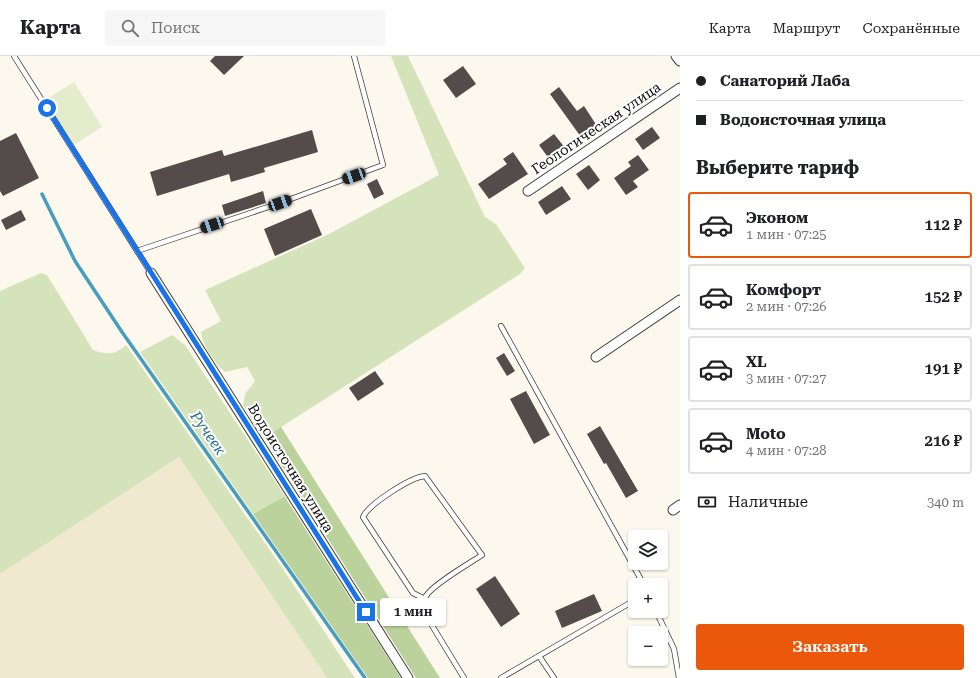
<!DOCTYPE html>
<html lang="ru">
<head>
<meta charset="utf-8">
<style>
	body { margin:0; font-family:"Roboto Serif",serif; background:#f6f6f6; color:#202124; height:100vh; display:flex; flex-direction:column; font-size:15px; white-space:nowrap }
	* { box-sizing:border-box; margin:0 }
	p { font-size:13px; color:#757577 }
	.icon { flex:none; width:22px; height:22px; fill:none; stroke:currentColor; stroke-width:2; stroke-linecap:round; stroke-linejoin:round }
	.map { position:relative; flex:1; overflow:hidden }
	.panel { display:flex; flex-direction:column; background:#fff; width:300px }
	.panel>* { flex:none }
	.hud { display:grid; align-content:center; height:88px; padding:0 16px; background:#fff }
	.buttons { position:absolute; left:628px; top:474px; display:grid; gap:8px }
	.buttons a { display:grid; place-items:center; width:40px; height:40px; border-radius:4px; background:#fff; box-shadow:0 1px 3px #0004; font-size:20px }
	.end { position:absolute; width:18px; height:18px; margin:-9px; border:5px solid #1a73e8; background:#fff; box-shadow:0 0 0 2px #fff }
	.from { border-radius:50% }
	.bubble { position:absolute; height:28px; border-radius:4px; background:#fff; box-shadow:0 1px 3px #0004; font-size:13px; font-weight:600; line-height:28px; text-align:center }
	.car { position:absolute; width:12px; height:24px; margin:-12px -6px; border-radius:5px; box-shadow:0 0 3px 1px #0007; background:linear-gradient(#222 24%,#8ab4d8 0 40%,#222 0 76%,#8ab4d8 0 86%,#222 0) }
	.hud b { display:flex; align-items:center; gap:14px; height:38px; font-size:15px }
	.hud b+b { border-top:1px solid #e0e0e0 }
	.hud i { width:10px; height:10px; background:#202124 }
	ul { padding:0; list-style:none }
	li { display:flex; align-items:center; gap:12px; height:66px; margin:0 8px 6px; padding:0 8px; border:2px solid #e0e0e0; border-radius:4px }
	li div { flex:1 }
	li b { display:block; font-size:15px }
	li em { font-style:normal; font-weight:600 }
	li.on { border-color:#ea580c }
	li>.icon { width:36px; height:36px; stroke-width:1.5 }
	h2 { padding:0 16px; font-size:18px; line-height:48px }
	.pay { display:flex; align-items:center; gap:10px; height:44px; padding:0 16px; font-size:15px }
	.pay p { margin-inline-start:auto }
	.cta { display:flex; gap:8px; margin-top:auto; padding:8px 16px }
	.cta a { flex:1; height:46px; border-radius:4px; background:#ea580c; color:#fff; font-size:16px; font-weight:600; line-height:46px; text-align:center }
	header { display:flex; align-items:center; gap:24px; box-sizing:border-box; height:56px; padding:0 20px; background:#fff; border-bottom:1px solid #e0e0e0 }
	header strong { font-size:19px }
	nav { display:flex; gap:22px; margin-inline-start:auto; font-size:14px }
	.search { width:280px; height:36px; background:#f6f6f6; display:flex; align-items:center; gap:10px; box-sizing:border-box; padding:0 14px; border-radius:4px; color:#757577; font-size:15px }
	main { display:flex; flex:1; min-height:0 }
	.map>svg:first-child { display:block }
	.farmland { fill:#f0e9d0 }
	.green { fill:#d5e3bb }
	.forest { fill:#bbd29c }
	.pitch { fill:#e5eccc }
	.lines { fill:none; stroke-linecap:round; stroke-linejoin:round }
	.stream { stroke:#479dbd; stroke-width:3.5 }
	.building { fill:#534c4a }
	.service-casing { stroke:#3f3f3f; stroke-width:6 }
	.minor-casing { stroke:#3f3f3f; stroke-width:11 }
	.service { stroke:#fff; stroke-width:4.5 }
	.minor { stroke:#fff; stroke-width:9 }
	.route { stroke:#1a73e8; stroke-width:5 }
	.labels { text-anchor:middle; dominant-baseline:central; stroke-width:4; stroke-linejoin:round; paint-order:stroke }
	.street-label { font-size:14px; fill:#0c0c0c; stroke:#fff }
	.water-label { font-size:15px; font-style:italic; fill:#246e8f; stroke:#fff }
</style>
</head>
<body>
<header>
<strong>Карта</strong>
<div class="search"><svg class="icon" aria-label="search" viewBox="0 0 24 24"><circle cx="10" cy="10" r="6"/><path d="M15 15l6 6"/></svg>Поиск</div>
<nav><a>Карта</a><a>Маршрут</a><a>Сохранённые</a></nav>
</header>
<main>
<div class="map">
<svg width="680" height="622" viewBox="0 0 680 622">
	<rect width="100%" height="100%" fill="#fdf8ed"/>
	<path class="farmland" d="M 179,401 L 327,622 L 0,622 L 0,518 Z"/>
	<g class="green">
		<path d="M 391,0 L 408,0 L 485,161 L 496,168 L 525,212 L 520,218 L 264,382 L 243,349 L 245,338 L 255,325 L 247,311 L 225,316 C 214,307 203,290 201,276 L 221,265 L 205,234 L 327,179 L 439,119 Z"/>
		<path d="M 41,217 L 47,219 L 93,294 C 107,299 115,299 126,289 L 281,510 L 355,622 L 327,622 L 179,401 L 0,518 L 0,235 Z"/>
		<path d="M 172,279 L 185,289 L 285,440 L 253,458 L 140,296 Z"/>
	</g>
	<g class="forest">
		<path d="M 281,371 L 440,622 L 416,622 L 264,382 Z"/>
		<path d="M 285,440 L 285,441 L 401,622 L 368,622 L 253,458 Z"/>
	</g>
	<path class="pitch" d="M 74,26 L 102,71 L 74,89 L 45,44 Z"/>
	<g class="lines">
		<path class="stream" d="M 42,138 L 75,205 L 122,276 L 365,622"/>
	</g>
	<g class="building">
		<path d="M 215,0 L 244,0 L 224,19 L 210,5 Z"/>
		<path d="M 463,10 L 476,28 L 456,42 L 443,24 Z"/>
		<path d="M 559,31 L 577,55 L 584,50 L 597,70 L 581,81 L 550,38 Z"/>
		<path d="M 652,71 L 660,82 L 643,94 L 635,83 Z"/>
		<path d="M 312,74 L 318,96 L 264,112 L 265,116 L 231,126 L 229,118 L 157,140 L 150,116 L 222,94 L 224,100 Z"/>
		<path d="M 16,77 L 39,122 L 3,140 L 0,135 L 0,85 Z"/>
		<path d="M 554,78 L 566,93 L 550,104 L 539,89 Z"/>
		<path d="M 513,96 L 528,118 L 489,143 L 478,128 L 507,108 L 503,103 Z"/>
		<path d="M 638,99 L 649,114 L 633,125 L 638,131 L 626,139 L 614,122 L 631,110 L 628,106 Z"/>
		<path d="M 589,109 L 600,124 L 588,134 L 576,118 Z"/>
		<path d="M 377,123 L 384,138 L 374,143 L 367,128 Z"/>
		<path d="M 562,130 L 571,143 L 546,159 L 538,146 Z"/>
		<path d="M 263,135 L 266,147 L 225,160 L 222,149 Z"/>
		<path d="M 311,153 L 322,179 L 275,200 L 264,173 Z"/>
		<path d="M 21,154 L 26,164 L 6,174 L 1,164 Z"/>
		<path d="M 504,297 L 515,315 L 507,320 L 496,302 Z"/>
		<path d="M 375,315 L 384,328 L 358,345 L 349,332 Z"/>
		<path d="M 526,335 L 550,379 L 534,388 L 510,343 Z"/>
		<path d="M 600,370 L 638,435 L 626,442 L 606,407 L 604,408 L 587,378 Z"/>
		<path d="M 495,520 L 520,558 L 501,571 L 476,533 Z"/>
		<path d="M 594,538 L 602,555 L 562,572 L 555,555 Z"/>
	</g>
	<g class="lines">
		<g class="service-casing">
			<g id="service">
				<path d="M 14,0 L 151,217"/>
				<path d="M 137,195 L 280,147 L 383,109 L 354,0"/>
				<path d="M 501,270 L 644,529"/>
				<path d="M 425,543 L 413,537 L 363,461 C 369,448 411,421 425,420 L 482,499 C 470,507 432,529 426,540 C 423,546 424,552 425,558 L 464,622"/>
				<path d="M 656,555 L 674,593 L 679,622"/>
				<path d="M 539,600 L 554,622"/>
				<path d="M 501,622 L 635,544"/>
			</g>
		</g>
		<g class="minor-casing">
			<g id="minor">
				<path d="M 676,0 L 680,5"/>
				<path d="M 528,135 L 680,32"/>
				<path d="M 151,217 L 408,622"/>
				<path d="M 596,301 L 680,244"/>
				<path d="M 673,454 L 680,449"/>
			</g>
		</g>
		<use href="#service" class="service"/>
		<use href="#minor" class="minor"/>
	</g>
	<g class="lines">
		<path class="route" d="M 47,52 L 366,556"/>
	</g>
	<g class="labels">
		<g class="street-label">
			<text transform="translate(596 72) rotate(-34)">Геологическая улица</text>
			<text transform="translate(291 412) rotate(58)">Водоисточная улица</text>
		</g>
		<g class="water-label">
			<text transform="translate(208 377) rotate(55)">Ручеек</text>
		</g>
	</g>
</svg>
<div class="buttons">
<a><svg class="icon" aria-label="layers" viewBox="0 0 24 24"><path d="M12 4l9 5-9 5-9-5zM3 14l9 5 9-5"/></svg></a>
<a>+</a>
<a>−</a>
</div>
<i class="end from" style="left:47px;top:52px"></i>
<i class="end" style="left:366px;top:556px"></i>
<div class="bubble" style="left:380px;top:542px;width:66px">1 мин</div>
<i class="car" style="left:354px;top:120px;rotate:250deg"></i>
<i class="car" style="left:280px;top:147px;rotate:70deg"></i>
<i class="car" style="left:212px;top:169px;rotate:252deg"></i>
</div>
<section class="panel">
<div class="hud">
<b><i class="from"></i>Санаторий Лаба</b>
<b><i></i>Водоисточная улица</b>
</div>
<h2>Выберите тариф</h2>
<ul>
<li class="on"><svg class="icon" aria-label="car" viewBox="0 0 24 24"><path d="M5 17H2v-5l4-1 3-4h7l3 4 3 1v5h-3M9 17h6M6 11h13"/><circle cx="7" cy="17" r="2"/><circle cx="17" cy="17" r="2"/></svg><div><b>Эконом</b><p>1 мин · 07:25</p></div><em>112 ₽</em></li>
<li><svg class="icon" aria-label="car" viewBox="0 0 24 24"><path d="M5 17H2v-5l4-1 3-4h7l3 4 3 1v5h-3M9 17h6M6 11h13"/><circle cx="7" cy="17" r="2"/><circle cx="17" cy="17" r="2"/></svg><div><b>Комфорт</b><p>2 мин · 07:26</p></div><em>152 ₽</em></li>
<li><svg class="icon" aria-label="car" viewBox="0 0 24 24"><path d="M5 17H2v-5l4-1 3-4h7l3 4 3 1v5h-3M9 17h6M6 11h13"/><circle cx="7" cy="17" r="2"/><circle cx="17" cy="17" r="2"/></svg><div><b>XL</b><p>3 мин · 07:27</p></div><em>191 ₽</em></li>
<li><svg class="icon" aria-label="car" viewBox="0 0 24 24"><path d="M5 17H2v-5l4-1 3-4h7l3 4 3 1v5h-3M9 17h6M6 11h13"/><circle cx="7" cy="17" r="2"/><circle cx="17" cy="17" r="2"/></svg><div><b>Moto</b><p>4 мин · 07:28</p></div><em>216 ₽</em></li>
</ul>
<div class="pay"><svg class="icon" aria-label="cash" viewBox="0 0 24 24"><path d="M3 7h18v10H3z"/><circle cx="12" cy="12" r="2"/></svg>Наличные<p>340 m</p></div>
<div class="cta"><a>Заказать</a></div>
</section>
</main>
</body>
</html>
